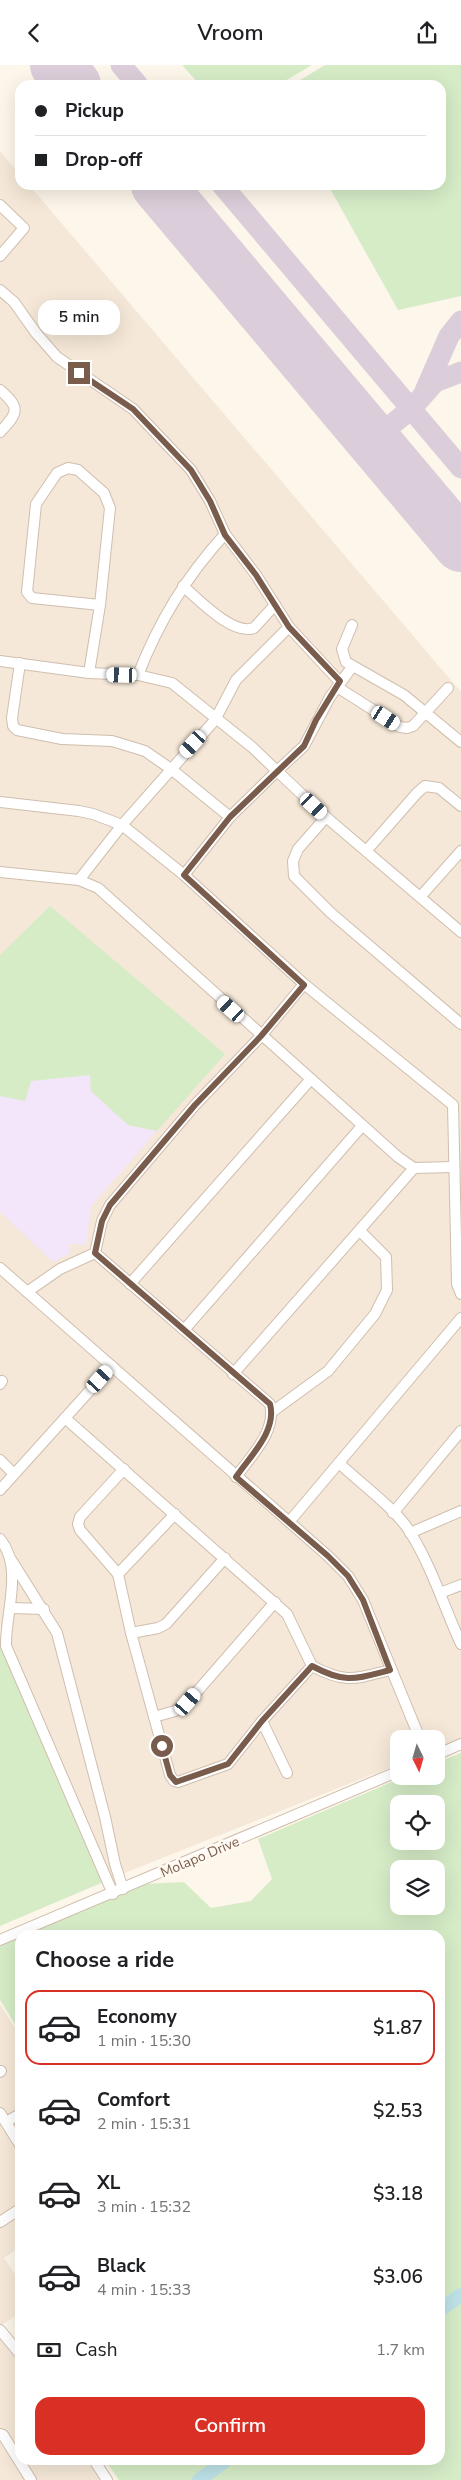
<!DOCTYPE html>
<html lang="en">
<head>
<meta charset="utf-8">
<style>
	body { margin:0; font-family:"Nunito Sans",sans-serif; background:#f6f6f6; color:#202124; height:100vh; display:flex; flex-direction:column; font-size:19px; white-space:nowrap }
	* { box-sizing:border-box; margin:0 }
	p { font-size:16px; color:#757577 }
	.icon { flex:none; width:28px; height:28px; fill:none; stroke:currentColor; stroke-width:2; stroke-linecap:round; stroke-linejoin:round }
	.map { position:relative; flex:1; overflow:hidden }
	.details { position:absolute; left:15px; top:1865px; width:430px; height:535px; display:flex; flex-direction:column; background:#fff; border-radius:15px; box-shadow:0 5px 20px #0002 }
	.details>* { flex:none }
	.hud { position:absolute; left:15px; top:15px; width:431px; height:110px; border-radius:15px; box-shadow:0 5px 20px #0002; display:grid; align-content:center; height:110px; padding:0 20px; background:#fff }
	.needle { width:32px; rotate:175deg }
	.buttons { position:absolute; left:390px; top:1665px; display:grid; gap:10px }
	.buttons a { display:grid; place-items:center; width:55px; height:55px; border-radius:10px; background:#fff; box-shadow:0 5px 20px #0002; font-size:25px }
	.end { position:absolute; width:22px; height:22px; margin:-11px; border:6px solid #795c4b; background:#fff; box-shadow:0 0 0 2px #fff }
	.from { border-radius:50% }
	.bubble { position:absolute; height:35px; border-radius:15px; background:#fff; box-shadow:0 5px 20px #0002; font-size:16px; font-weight:600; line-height:35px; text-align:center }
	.car { position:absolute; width:15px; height:30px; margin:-15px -8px; border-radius:6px; box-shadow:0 0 4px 1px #0007; background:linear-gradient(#fff 24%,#345 0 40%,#fff 0 76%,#345 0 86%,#fff 0) }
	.hud b { display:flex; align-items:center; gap:18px; height:48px; font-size:19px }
	.hud b+b { border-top:1px solid #e0e0e0 }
	.hud i { width:12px; height:12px; background:#202124 }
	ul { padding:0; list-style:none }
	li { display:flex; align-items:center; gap:15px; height:75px; margin:0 10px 8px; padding:0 10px; border:2px solid transparent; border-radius:15px }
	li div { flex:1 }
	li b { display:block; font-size:19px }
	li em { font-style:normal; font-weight:600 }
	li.selected { border-color:#d93025 }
	li>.icon { width:45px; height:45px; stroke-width:1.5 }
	h2 { padding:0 20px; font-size:22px; line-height:60px }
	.pay { display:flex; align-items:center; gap:12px; height:55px; padding:0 20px; font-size:19px }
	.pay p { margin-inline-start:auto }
	.cta { display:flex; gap:10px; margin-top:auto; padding:10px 20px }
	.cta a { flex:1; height:58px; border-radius:15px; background:#d93025; color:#fff; font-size:20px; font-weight:600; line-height:58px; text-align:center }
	header { display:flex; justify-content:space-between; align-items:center; height:65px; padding:0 20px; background:#fff; font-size:22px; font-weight:600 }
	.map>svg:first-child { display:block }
	.residential { fill:#f5e8d8 }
	.education { fill:#f3e6fa }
	.green { fill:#d6ecc7; fill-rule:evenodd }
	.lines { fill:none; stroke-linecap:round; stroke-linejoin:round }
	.river { stroke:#bde2e8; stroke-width:14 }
	.taxiway { stroke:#dbceda; stroke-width:21 }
	.runway { stroke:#dbceda; stroke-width:54 }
	.street-casing { stroke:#d0beae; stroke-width:12 }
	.street { stroke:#fff; stroke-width:10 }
	.route { stroke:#795c4b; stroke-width:6 }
	.labels { text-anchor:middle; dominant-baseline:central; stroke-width:5; stroke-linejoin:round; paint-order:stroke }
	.street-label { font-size:14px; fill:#795c4b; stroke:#fff9f1 }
</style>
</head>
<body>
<header><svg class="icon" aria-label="back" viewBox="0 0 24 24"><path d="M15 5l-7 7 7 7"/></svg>Vroom<svg class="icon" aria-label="share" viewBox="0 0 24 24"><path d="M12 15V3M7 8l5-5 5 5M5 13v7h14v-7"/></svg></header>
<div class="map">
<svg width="461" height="2415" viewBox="0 0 461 2415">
	<rect width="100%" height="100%" fill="#fdf6ea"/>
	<g class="residential">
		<path d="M 0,86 L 20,110 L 20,120 L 29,120 L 461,627 L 461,1675 L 436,1684 L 436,1674 L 399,1674 L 399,1699 L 107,1815 L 5,1589 L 0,1558 Z"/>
		<path d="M 0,1939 L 20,1971 L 20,2182 L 4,2193 L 20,2217 L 20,2248 L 0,2261 Z"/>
		<path d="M 0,2268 L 20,2298 L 20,2395 L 86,2395 L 100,2415 L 0,2415 Z"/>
	</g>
	<path class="education" d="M 90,1010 L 91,1026 L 128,1060 L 157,1066 L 91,1141 L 86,1180 L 70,1179 L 69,1189 L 53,1197 L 0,1147 L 0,1031 L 25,1036 L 30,1016 Z"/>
	<g class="green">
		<path d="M 182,0 L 312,0 L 278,20 L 200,20 Z"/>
		<path d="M 325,0 L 461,0 L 461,231 L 398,245 L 328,120 L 441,120 L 441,20 L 292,20 Z"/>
		<path d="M 50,841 L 225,989 L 157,1066 L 128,1060 L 91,1026 L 90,1010 L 31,1016 L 25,1036 L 0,1031 L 0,890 Z"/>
		<path d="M 0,1571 L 3,1588 L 106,1816 L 0,1861 Z"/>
		<path d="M 461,1688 L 461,2415 L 119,2415 L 105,2395 L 440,2395 L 440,1870 L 26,1870 L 145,1819 L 184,1817 L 211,1843 L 251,1836 L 272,1814 L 258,1774 L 406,1711 L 436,1711 L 436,1698 ZM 399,1739 L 436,1739 L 436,1776 L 399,1776 ZM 399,1804 L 436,1804 L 436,1841 L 399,1841 Z"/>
		<path d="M 20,1872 L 20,1967 L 0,1935 L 0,1881 Z"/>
	</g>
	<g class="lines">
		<g class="river">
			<path d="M 440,2245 L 461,2230"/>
			<path d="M 199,2415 L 226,2395"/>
		</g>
		<g class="taxiway">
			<path d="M 57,0 L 58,1"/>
			<path d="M 121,0 L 138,20"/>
			<path d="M 222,120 L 461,403"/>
			<path d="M 425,326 L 449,271 L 461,256"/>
			<path d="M 374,374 L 411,344 L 435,317 L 461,307"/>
		</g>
		<g class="runway">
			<path d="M 57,0 L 74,20"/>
			<path d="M 158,120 L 461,480"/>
		</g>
		<g class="street-casing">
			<g id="street">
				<path d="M 0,140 L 24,163 L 0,191"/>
				<path d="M 0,225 L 14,237 L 36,268 L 57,292 L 133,344 L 191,405 L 210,436 L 225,469 L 256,510 L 289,562 L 340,617"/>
				<path d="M 0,325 C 21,343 18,348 0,367"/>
				<path d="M 183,521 C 198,534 233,571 254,563 L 275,540"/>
				<path d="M 352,560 L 342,584 L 346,597 L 404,630 L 461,677"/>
				<path d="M 0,596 L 89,608 L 138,610 L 172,618 L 252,682 L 277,706 L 304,681 L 330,632 L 352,602"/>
				<path d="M 20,598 L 12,653 L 13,661 L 17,665 L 62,674 L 112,676 L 145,686 L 171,704 L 230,752"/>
				<path d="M 89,608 L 100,540 L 110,443 L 104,428 L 78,405 L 68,403 L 57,408 L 36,439 L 27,527 L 32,533 L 100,540"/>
				<path d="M 138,610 C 159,556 186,512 225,469"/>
				<path d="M 337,622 L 400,662 L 407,663 L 413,661 L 448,623"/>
				<path d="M 0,737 L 79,746 L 93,749 L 122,760 L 184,810 L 304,919 L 453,1040 L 457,1219 L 461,1229"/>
				<path d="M 326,752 L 298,784 L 293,796 L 294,811 L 331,848 L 461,959"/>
				<path d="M 367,785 L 417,728 L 425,721 L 439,723 L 461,741"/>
				<path d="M 0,807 L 79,815 L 98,823 L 398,1092 L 414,1103 L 453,1102"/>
				<path d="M 184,810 L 230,752 L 277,706 L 326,752 L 461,867"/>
				<path d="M 79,815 L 122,760 L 215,655 L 236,615 L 289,562"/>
				<path d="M 421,831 L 461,786"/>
				<path d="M 95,1188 L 270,1339 C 277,1366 251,1391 236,1412"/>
				<path d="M 0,1203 L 328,1491 L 348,1511 L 363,1535 L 420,1674"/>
				<path d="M 130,1219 L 311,1014"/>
				<path d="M 27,1227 L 60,1204 L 95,1188 L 102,1156 L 110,1140 L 195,1040 L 261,971 L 304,919"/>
				<path d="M 184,1265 L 362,1061"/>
				<path d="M 233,1309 L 414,1103"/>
				<path d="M 0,1319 L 2,1316"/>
				<path d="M 272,1347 L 328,1306 L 375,1249 L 387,1225 L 386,1192 L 360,1166"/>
				<path d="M 65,1353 L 287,1549 L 312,1601 C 346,1619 355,1614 390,1605"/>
				<path d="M 0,1395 L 14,1409"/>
				<path d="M 339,1398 C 360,1418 396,1444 410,1467 C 432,1502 444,1542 461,1579"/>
				<path d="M 124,1404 L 80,1452 L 78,1459 L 80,1465 L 118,1509 L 131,1568 L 170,1710 L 174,1716 L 178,1717 L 228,1699 L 262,1656 L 312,1601"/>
				<path d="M 0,1425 L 112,1301"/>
				<path d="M 393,1448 L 461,1366"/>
				<path d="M 289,1457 L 461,1253"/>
				<path d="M 410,1468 L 461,1446"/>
				<path d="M 0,1474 C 24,1503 5,1549 6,1581 L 113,1829"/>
				<path d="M 10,1493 L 57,1568 L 105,1752 L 115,1799 L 123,1824"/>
				<path d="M 118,1509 L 175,1449"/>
				<path d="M 440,1528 L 461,1520"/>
				<path d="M 11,1543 L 44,1544"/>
				<path d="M 131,1568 L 158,1563 L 166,1559 L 225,1493"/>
				<path d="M 154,1652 L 175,1646 L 188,1637 L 275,1537"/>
				<path d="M 262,1656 L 287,1708"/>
				<path d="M 436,1690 L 461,1679"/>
				<path d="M 0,1875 L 399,1706"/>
				<path d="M 0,2007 L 1,2006"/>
				<path d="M 0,2048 L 20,2080"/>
				<path d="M 6,2057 L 20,2049"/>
				<path d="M 0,2157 L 20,2144"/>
				<path d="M 0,2265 L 20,2289"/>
				<path d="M 0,2369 L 3,2370 L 31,2415"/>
				<path d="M 94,2395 L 107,2415"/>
			</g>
		</g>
		<use href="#street" class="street"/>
	</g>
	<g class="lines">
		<path class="route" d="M 79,308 L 133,344 L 191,405 L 210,436 L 225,470 L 256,510 L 289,562 L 340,616 L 316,655 L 304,681 L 230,752 L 184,810 L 304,920 L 261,971 L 195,1040 L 110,1140 L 102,1156 L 95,1188 L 270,1339 C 277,1366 251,1390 236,1412 L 328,1491 L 348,1511 L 363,1535 L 390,1605 C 355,1614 346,1619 312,1601 L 262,1656 L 228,1699 L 176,1717 L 170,1710 L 162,1681"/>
	</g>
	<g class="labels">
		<g class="street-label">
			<text transform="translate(200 1792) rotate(-23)">Molapo Drive</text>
		</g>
	</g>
</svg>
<div class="buttons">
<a><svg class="needle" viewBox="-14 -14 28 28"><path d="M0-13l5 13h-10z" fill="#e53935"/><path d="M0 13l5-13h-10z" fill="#757577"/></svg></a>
<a><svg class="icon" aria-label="locate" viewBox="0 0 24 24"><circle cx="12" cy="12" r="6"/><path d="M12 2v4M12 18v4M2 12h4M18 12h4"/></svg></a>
<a><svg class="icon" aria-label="layers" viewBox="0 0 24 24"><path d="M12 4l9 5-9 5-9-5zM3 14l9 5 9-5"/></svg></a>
</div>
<i class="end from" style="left:162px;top:1681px"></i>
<i class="end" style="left:79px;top:308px"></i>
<div class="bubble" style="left:38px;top:235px;width:82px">5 min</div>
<i class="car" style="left:122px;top:610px;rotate:272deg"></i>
<i class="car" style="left:386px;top:653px;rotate:123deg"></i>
<i class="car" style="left:193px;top:679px;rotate:222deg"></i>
<i class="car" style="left:314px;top:741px;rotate:133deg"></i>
<i class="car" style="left:231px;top:944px;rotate:312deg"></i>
<i class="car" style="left:100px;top:1314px;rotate:42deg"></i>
<i class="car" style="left:188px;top:1637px;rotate:41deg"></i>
<div class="hud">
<b><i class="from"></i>Pickup</b>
<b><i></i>Drop-off</b>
</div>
<section class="details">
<h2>Choose a ride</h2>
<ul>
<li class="selected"><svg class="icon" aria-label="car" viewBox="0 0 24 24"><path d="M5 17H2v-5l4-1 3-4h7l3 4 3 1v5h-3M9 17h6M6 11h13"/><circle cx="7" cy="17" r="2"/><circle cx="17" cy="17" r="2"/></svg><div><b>Economy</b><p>1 min · 15:30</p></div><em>$1.87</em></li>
<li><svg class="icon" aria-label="car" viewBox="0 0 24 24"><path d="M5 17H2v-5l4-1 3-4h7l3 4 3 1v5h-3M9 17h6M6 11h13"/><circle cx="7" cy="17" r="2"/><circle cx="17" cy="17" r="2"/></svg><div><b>Comfort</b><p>2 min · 15:31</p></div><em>$2.53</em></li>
<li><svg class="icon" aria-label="car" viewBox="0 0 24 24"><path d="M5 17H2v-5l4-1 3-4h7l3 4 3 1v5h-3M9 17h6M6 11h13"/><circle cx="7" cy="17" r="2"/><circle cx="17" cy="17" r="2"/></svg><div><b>XL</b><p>3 min · 15:32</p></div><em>$3.18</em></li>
<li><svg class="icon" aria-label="car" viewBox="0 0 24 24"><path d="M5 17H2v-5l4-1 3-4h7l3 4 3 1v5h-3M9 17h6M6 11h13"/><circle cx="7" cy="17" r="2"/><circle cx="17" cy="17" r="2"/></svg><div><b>Black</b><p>4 min · 15:33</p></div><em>$3.06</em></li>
</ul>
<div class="pay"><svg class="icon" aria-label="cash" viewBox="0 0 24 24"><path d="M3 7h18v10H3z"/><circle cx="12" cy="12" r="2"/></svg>Cash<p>1.7 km</p></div>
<div class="cta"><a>Confirm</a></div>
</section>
</div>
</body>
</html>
